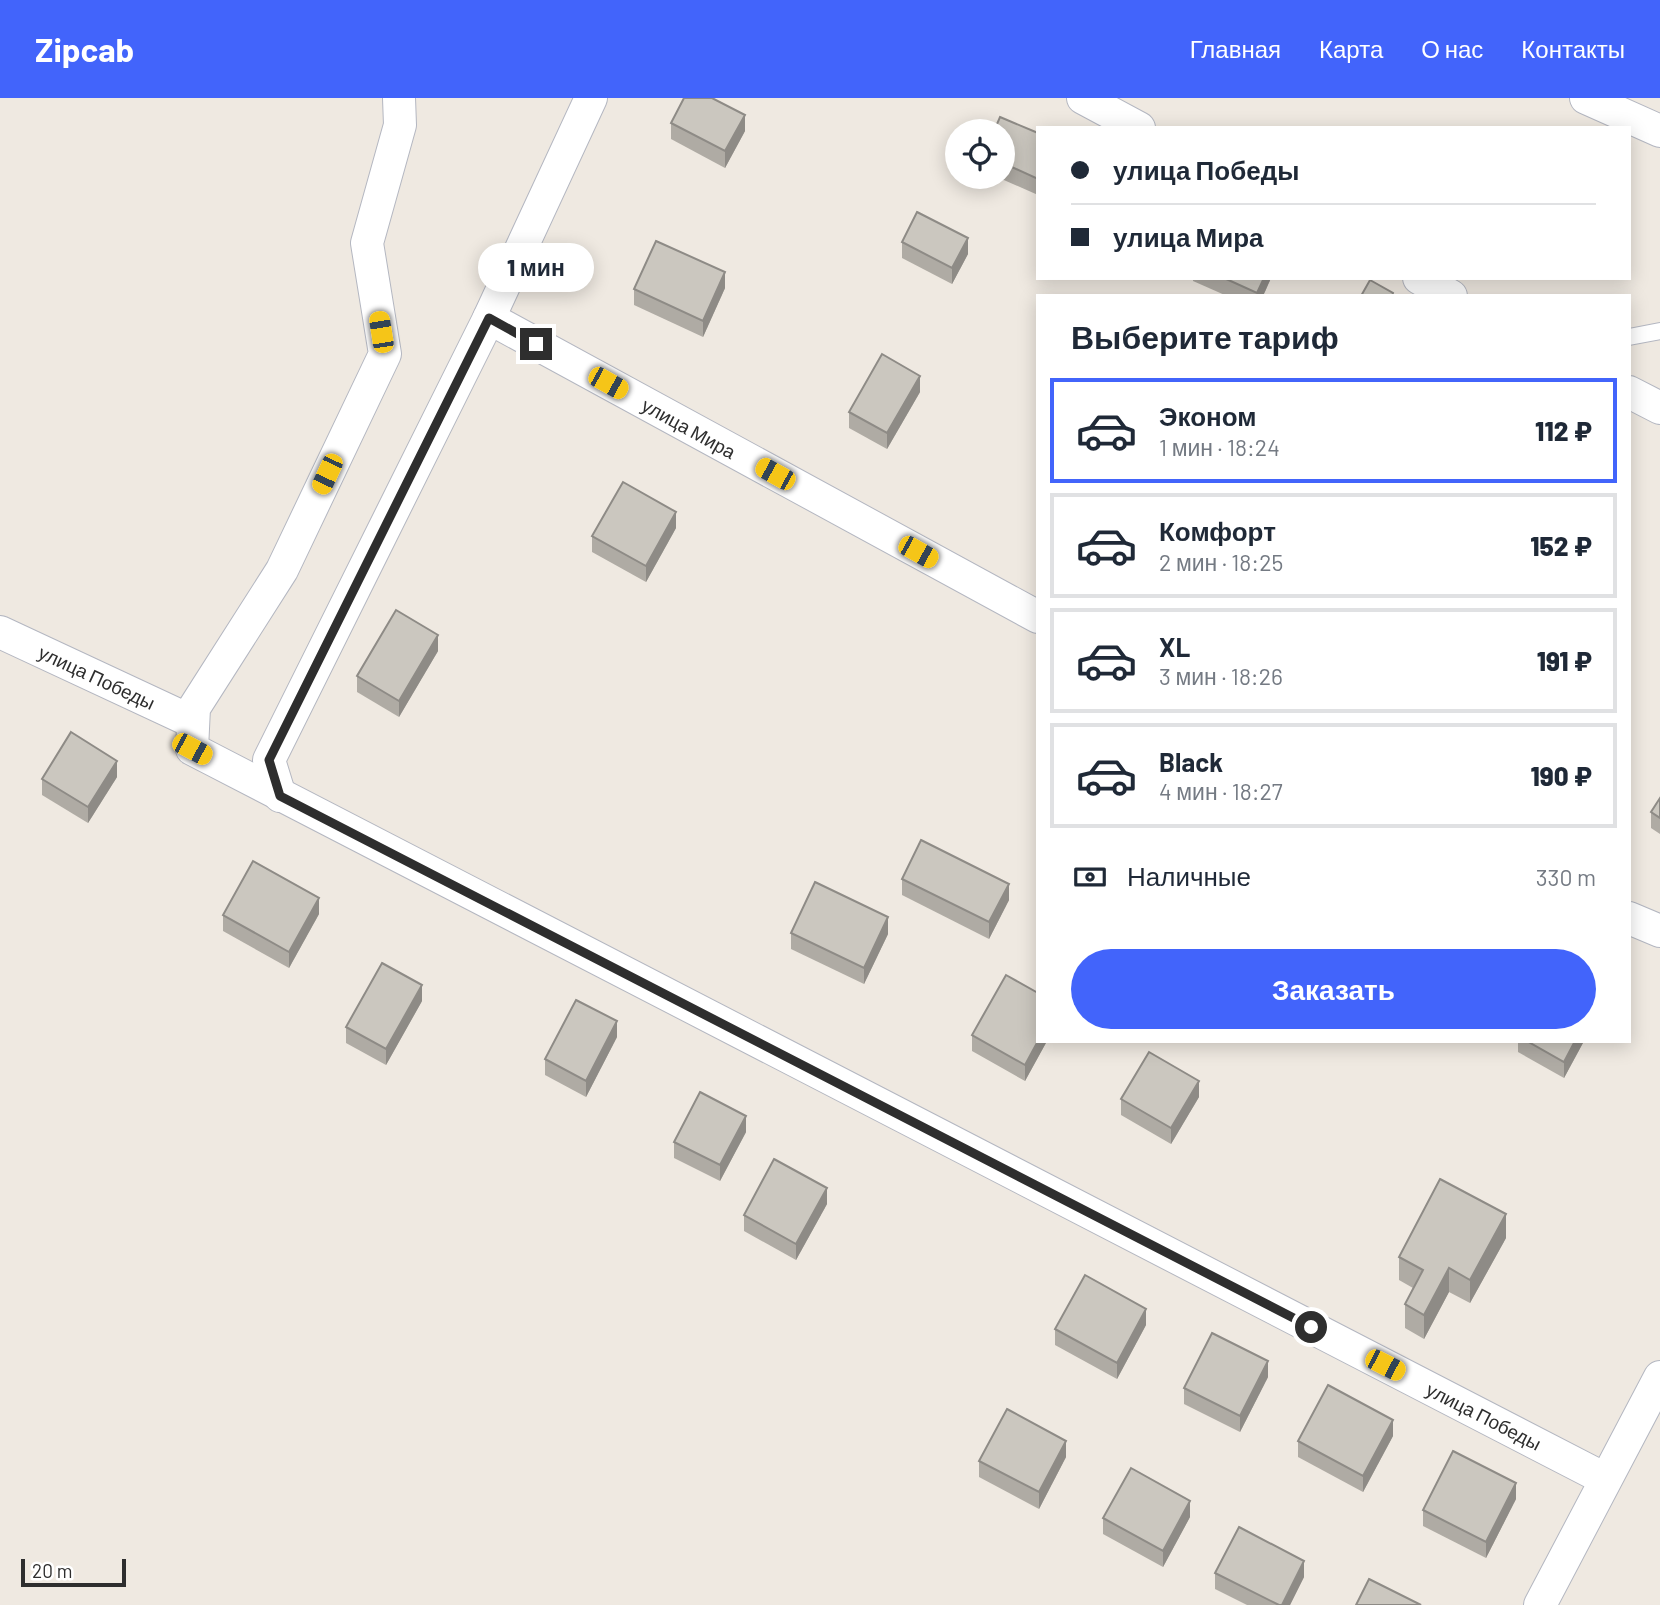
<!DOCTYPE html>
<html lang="ru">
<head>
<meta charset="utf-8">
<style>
	body { margin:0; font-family:Barlow,sans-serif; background:#f6f6f7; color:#1f2937; height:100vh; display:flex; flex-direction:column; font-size:26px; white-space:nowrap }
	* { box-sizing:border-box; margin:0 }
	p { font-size:23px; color:#747a83 }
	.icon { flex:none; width:38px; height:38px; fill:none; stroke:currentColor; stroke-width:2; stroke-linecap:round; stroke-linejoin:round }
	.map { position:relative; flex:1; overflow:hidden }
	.panel { position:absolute; left:1036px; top:196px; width:595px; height:749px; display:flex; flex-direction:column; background:#fff; border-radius:0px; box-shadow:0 4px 18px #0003 }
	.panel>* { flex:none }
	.top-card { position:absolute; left:1036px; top:28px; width:595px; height:154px; border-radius:0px; box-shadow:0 4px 18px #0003; display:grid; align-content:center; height:154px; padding:0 35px; background:#fff }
	.buttons { position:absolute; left:945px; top:21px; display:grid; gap:14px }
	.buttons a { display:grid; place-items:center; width:70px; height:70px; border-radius:50%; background:#fff; box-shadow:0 4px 18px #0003; font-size:35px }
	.scale { position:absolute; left:21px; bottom:18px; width:105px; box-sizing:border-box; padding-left:7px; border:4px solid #2e2e2e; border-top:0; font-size:19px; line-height:24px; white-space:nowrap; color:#2e2e2e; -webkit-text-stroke:5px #fff; paint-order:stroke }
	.end { position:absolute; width:32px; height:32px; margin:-16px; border:9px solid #2e2e2e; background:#fff; box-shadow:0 0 0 4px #fff }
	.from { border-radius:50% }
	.bubble { position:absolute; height:49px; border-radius:24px; background:#fff; box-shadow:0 4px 18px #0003; font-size:23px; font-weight:800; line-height:49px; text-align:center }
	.car { position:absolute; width:21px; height:42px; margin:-21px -10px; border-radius:9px; box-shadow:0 0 5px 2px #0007; background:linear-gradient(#f5c518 24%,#345 0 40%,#f5c518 0 76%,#345 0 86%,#f5c518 0) }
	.top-card b { display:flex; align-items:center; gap:24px; height:66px; font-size:26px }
	.top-card b+b { border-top:2px solid #e0e1e3 }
	.top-card i { width:18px; height:18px; background:#1f2937 }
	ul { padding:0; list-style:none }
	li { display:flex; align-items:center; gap:21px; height:105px; margin:0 14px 10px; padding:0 21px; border:4px solid #e0e1e3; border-radius:0px }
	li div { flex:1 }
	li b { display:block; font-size:26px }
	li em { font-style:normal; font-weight:800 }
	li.selected { border-color:#4264fb }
	li>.icon { width:63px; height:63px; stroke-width:1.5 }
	h2 { padding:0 35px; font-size:32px; line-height:84px }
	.pay { display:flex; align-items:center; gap:18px; height:77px; padding:0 35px; font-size:26px }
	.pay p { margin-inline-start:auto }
	.primary-button { display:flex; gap:14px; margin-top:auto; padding:14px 35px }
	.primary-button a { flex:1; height:80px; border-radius:42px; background:#4264fb; color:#fff; font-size:28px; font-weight:800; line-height:80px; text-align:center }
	header { display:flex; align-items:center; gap:42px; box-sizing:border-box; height:98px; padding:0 35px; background:#4264fb; color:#fff }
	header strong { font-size:33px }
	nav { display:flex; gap:38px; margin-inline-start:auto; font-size:24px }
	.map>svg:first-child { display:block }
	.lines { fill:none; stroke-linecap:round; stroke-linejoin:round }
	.service-casing { stroke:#b4b7c1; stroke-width:18 }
	.minor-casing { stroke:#b4b7c1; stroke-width:34 }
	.service { stroke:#fff; stroke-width:16 }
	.minor { stroke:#fff; stroke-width:32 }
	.wall { fill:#afaba4 }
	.shaded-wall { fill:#8e8b86 }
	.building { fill:#cbc7bf; stroke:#8e8b86; stroke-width:2 }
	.route { stroke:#2e2e2e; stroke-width:9 }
	.labels { text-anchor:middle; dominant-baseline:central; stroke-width:5; stroke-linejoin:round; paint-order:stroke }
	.street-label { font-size:19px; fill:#2e2e2e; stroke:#fff }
</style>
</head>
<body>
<header>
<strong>Zipcab</strong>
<nav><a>Главная</a><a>Карта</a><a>О нас</a><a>Контакты</a></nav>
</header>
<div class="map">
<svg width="1660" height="1507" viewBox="0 0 1660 1507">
	<rect width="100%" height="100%" fill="#efe9e1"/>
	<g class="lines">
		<g class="service-casing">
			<path id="service" d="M 1629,239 L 1660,233"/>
		</g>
		<g class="minor-casing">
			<g id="minor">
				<path d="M 399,0 L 400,27 L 367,145 L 385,256 L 282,472 L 194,610 L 192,651 L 1605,1381"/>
				<path d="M 1083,0 L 1139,30"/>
				<path d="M 1586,0 L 1660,33"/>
				<path d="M 1419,180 L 1451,198"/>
				<path d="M 489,220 L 1038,519"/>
				<path d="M 1629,294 L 1660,310"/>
				<path d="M 0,534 L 193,624"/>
				<path d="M 280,698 L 269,662 L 489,220 L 591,0"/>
				<path d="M 1629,820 L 1660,833"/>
				<path d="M 1540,1507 L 1660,1279"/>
			</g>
		</g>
		<use href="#service" class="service"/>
		<use href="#minor" class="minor"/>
	</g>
	<g class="wall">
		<path d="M 671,25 L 745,33 L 725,70 L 671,41 Z"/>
		<path d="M 1003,33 L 1038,35 L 1038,97 L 997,79 L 1003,79 Z"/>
		<path d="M 902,144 L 968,156 L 952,186 L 902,160 Z"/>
		<path d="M 1193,180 L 1271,180 L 1263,198 L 1227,198 L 1193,183 Z"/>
		<path d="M 725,190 L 703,239 L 634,207 L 634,191 Z"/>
		<path d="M 920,294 L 887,351 L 849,330 L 849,314 Z"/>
		<path d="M 676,430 L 646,484 L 592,454 L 592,438 Z"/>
		<path d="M 438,553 L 399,619 L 357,594 L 357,578 Z"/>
		<path d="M 117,679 L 88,725 L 42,697 L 42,681 Z"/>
		<path d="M 1660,700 L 1660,736 L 1651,730 L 1651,714 Z"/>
		<path d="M 902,781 L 1009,802 L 989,841 L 902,797 Z"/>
		<path d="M 319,816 L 289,870 L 223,833 L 223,817 Z"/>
		<path d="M 791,835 L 888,836 L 864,886 L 791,851 Z"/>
		<path d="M 422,903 L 386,967 L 346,945 L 346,929 Z"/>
		<path d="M 972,937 L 1038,943 L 1047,943 L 1025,983 L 972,953 Z"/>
		<path d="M 617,939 L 586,999 L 545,977 L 545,961 Z"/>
		<path d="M 1518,943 L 1584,943 L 1564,980 L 1518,954 Z"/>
		<path d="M 1199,999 L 1171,1046 L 1121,1017 L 1121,1001 Z"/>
		<path d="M 746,1034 L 720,1083 L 674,1060 L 674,1044 Z"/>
		<path d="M 827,1106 L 796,1162 L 744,1133 L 744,1117 Z"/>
		<path d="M 1506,1140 L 1470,1205 L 1449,1194 L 1424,1241 L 1405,1230 L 1405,1206 L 1413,1190 L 1399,1182 L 1399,1159 Z"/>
		<path d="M 1146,1227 L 1117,1281 L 1055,1247 L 1055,1231 Z"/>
		<path d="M 1268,1279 L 1240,1334 L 1184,1306 L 1184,1290 Z"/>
		<path d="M 1393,1338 L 1363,1394 L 1298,1359 L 1298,1343 Z"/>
		<path d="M 1066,1359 L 1039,1411 L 979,1379 L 979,1363 Z"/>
		<path d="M 1516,1401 L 1486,1460 L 1423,1428 L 1423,1412 Z"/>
		<path d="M 1190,1419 L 1163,1469 L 1103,1436 L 1103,1420 Z"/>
		<path d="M 1215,1475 L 1304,1479 L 1290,1507 L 1247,1507 L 1215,1491 Z"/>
	</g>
	<g class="shaded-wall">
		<path d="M 745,17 L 745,33 L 725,70 L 725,53 Z"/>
		<path d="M 968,140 L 968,156 L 952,186 L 952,170 Z"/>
		<path d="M 725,174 L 725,190 L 703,239 L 703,223 Z"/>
		<path d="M 1264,180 L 1271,180 L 1263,198 L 1257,198 L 1257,195 Z"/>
		<path d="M 920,278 L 920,294 L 887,351 L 887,335 Z"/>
		<path d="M 676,414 L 676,430 L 646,484 L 646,468 Z"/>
		<path d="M 438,537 L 438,553 L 399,619 L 399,603 Z"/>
		<path d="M 117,663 L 117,679 L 88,725 L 88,709 Z"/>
		<path d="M 1009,786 L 1009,802 L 989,841 L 989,824 Z"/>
		<path d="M 319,800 L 319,816 L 289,870 L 289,854 Z"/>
		<path d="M 888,819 L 888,836 L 864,886 L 864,870 Z"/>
		<path d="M 422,887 L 422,903 L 386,967 L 386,951 Z"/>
		<path d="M 617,923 L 617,939 L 586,999 L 586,983 Z"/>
		<path d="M 1038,943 L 1047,943 L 1025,983 L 1025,967 Z"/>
		<path d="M 1575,943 L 1584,943 L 1564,980 L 1564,964 Z"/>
		<path d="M 1199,983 L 1199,999 L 1171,1046 L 1171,1030 Z"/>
		<path d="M 746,1018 L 746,1034 L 720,1083 L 720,1067 Z"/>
		<path d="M 827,1090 L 827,1106 L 796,1162 L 796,1146 Z"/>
		<path d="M 1506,1116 L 1506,1140 L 1470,1205 L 1470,1182 Z"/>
		<path d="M 1449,1170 L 1449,1194 L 1424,1241 L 1424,1217 Z"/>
		<path d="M 1146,1211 L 1146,1227 L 1117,1281 L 1117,1265 Z"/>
		<path d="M 1268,1263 L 1268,1279 L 1240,1334 L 1240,1318 Z"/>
		<path d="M 1393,1322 L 1393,1338 L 1363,1394 L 1363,1378 Z"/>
		<path d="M 1066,1343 L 1066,1359 L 1039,1411 L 1039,1394 Z"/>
		<path d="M 1516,1385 L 1516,1401 L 1486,1460 L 1486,1444 Z"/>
		<path d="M 1190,1403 L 1190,1419 L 1163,1469 L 1163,1453 Z"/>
		<path d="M 1304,1463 L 1304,1479 L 1290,1507 L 1282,1507 Z"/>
	</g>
	<g class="building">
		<path d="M 684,0 L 712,0 L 745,17 L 725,53 L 671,25 Z"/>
		<path d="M 1000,19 L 1038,35 L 1038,81 L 1003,65 L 1003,33 L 994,33 Z"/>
		<path d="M 917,114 L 968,140 L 952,170 L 902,144 Z"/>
		<path d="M 656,143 L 725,174 L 703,223 L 634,191 Z"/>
		<path d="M 1224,180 L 1264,180 L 1257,195 Z"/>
		<path d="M 1370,182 L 1393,195 L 1392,198 L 1361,198 Z"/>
		<path d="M 882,256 L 920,278 L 887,335 L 849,314 Z"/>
		<path d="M 623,384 L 676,414 L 646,468 L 592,438 Z"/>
		<path d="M 396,512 L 438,537 L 399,603 L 357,578 Z"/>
		<path d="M 71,634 L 117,663 L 88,709 L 42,681 Z"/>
		<path d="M 1660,700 L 1660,720 L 1651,714 Z"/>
		<path d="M 921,742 L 1009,786 L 989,824 L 902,781 Z"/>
		<path d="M 253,763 L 319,800 L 289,854 L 223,817 Z"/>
		<path d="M 815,784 L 888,819 L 864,870 L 791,835 Z"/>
		<path d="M 382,865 L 422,887 L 386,951 L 346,929 Z"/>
		<path d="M 1006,877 L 1038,895 L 1038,943 L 1025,967 L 972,937 Z"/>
		<path d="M 576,902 L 617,923 L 586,983 L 545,961 Z"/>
		<path d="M 1527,943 L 1575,943 L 1564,964 Z"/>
		<path d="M 1149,954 L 1199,983 L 1171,1030 L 1121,1001 Z"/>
		<path d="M 700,994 L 746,1018 L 720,1067 L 674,1044 Z"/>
		<path d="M 774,1061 L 827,1090 L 796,1146 L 744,1117 Z"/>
		<path d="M 1440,1081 L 1506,1116 L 1470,1182 L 1449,1170 L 1424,1217 L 1405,1206 L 1423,1172 L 1399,1159 Z"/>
		<path d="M 1085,1177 L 1146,1211 L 1117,1265 L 1055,1231 Z"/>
		<path d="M 1212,1235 L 1268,1263 L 1240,1318 L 1184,1290 Z"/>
		<path d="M 1328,1287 L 1393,1322 L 1363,1378 L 1298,1343 Z"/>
		<path d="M 1007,1311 L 1066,1343 L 1039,1394 L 979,1363 Z"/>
		<path d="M 1453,1353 L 1516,1385 L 1486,1444 L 1423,1412 Z"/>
		<path d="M 1131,1370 L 1190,1403 L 1163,1453 L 1103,1420 Z"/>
		<path d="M 1239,1429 L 1304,1463 L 1282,1507 L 1279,1507 L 1215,1475 Z"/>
		<path d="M 1369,1481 L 1421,1507 L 1356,1507 Z"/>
	</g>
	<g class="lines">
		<path class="route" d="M 536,246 L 489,220 L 269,662 L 280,698 L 1311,1229"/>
	</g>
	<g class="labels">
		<g class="street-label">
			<text transform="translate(689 330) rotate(29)">улица Мира</text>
			<text transform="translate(97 579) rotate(25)">улица Победы</text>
			<text transform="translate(1484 1318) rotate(27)">улица Победы</text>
		</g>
	</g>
</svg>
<div class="buttons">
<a><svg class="icon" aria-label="locate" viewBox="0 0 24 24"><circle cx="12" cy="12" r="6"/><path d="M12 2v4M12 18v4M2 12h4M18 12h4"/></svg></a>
</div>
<div class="scale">20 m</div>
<i class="end from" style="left:1311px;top:1229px"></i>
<i class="end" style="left:536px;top:246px"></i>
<div class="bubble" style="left:478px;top:145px;width:116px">1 мин</div>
<i class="car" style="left:381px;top:234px;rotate:351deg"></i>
<i class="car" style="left:608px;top:285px;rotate:119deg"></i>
<i class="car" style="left:327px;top:376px;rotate:205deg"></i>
<i class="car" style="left:775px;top:376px;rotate:299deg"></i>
<i class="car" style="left:918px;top:454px;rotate:119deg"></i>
<i class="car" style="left:192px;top:651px;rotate:118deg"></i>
<i class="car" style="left:1385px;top:1267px;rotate:117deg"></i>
<div class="top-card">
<b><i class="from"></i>улица Победы</b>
<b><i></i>улица Мира</b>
</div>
<section class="panel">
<h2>Выберите тариф</h2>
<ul>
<li class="selected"><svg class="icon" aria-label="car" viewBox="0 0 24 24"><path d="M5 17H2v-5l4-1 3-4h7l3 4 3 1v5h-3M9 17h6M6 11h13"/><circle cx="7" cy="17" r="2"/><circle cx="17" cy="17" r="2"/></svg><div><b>Эконом</b><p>1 мин · 18:24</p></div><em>112 ₽</em></li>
<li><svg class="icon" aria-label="car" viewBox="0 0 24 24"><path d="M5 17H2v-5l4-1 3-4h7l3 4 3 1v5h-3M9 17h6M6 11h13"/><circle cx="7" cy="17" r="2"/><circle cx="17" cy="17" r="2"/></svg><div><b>Комфорт</b><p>2 мин · 18:25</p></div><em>152 ₽</em></li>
<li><svg class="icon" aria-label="car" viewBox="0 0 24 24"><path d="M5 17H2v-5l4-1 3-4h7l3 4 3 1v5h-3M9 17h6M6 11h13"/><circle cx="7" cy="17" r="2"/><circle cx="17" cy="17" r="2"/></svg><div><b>XL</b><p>3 мин · 18:26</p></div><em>191 ₽</em></li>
<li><svg class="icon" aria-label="car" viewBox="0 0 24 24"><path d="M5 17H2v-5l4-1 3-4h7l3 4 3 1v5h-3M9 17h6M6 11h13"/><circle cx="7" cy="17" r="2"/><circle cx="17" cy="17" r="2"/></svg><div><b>Black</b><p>4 мин · 18:27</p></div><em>190 ₽</em></li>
</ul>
<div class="pay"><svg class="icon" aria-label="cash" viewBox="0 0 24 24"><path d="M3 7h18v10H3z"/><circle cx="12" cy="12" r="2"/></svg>Наличные<p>330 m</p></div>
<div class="primary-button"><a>Заказать</a></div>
</section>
</div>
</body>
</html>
